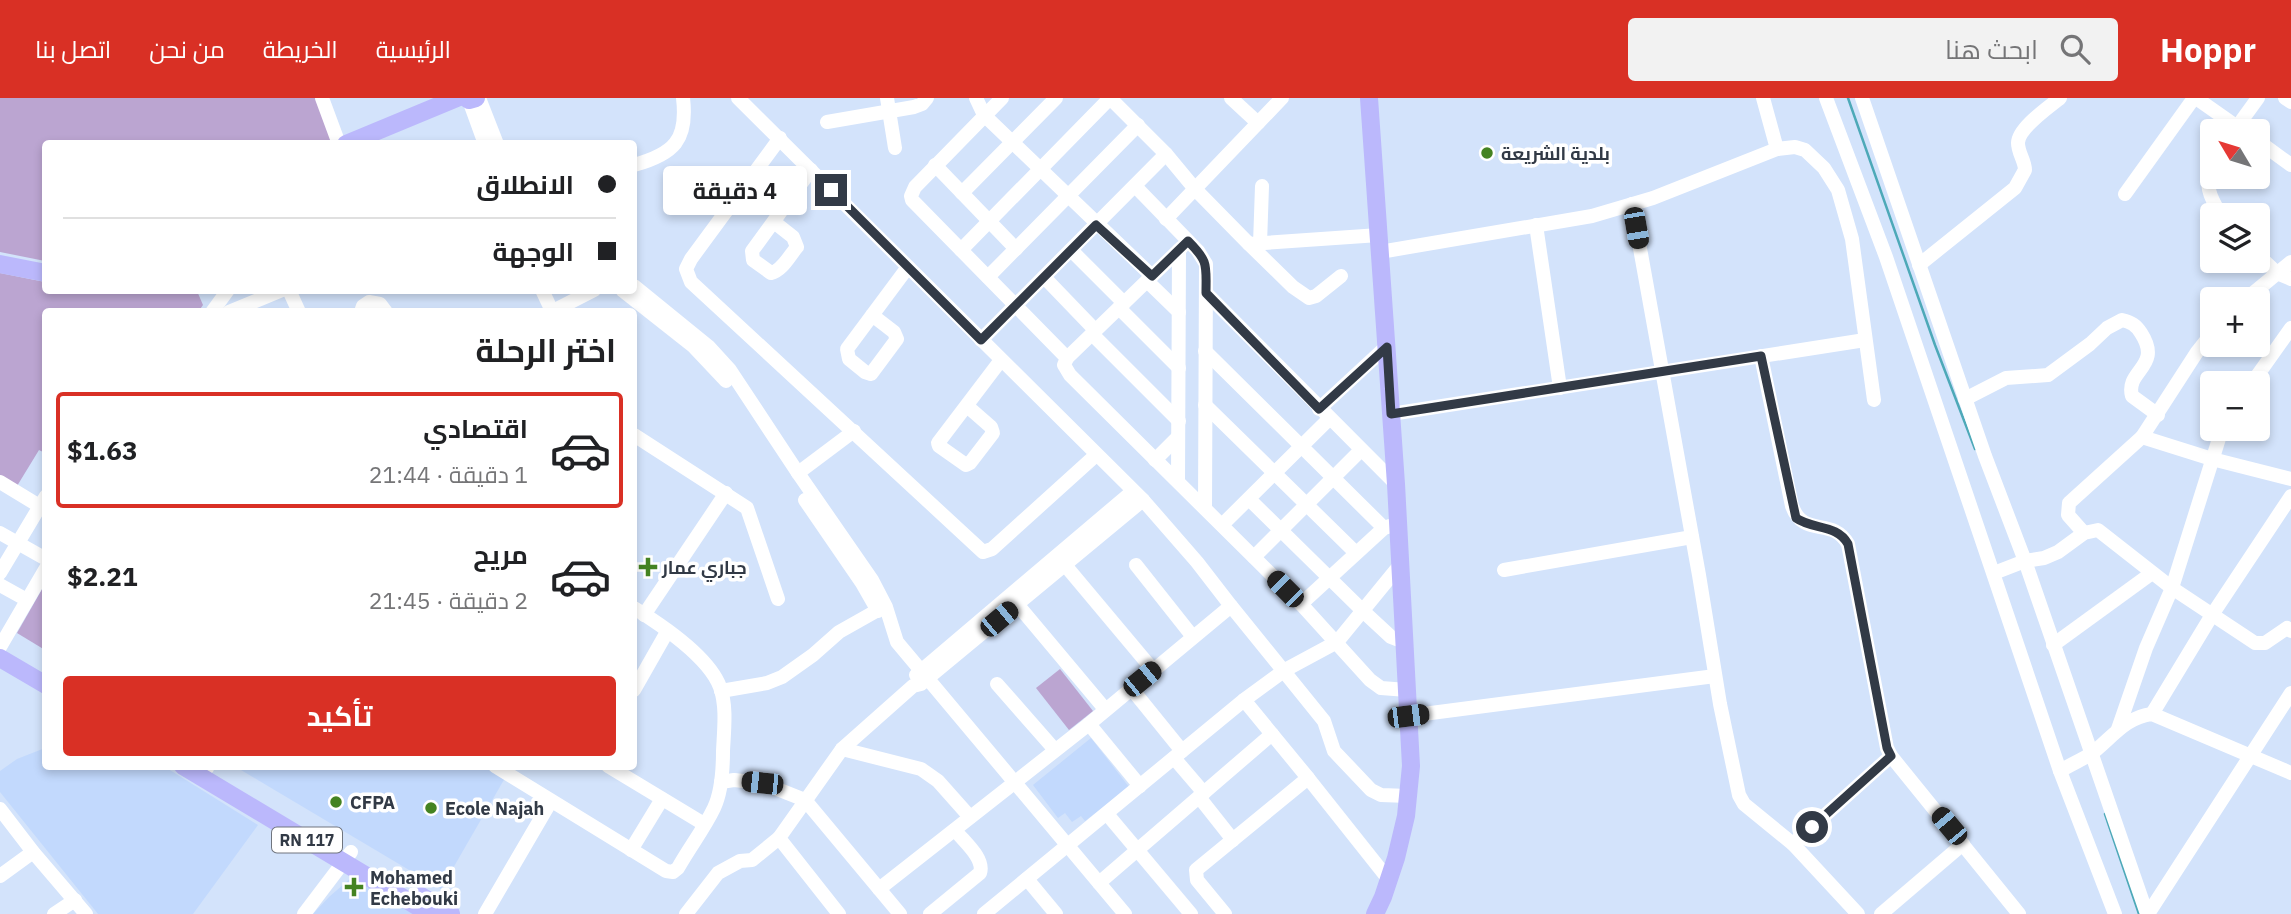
<!DOCTYPE html>
<html lang="ar">
<head>
<meta charset="utf-8">
<style>
	body { margin:0; font-family:"IBM Plex Sans",Cairo,sans-serif; background:#f2f2f2; color:#202124; direction:rtl; height:100vh; display:flex; flex-direction:column; font-size:26px; white-space:nowrap }
	* { box-sizing:border-box; margin:0 }
	p { font-size:23px; color:#757577 }
	.icon { flex:none; width:38px; height:38px; fill:none; stroke:currentColor; stroke-width:2; stroke-linecap:round; stroke-linejoin:round }
	.map { position:relative; flex:1; overflow:hidden; direction:ltr }
	.panel { position:absolute; left:42px; top:210px; width:595px; height:462px; display:flex; flex-direction:column; background:#fff; border-radius:7px; box-shadow:0 4px 10px #0003; direction:rtl }
	.panel>* { flex:none }
	.guide { position:absolute; left:42px; top:42px; width:595px; height:154px; border-radius:7px; box-shadow:0 4px 10px #0003; direction:rtl; display:grid; align-content:center; height:154px; padding:0 21px; background:#fff }
	.needle { width:46px; rotate:308deg }
	.buttons { position:absolute; left:2200px; top:21px; display:grid; gap:14px }
	.buttons a { display:grid; place-items:center; width:70px; height:70px; border-radius:7px; background:#fff; box-shadow:0 4px 10px #0003; font-size:35px }
	.end { position:absolute; width:32px; height:32px; margin:-16px; border:9px solid #323a46; background:#fff; box-shadow:0 0 0 4px #fff }
	.from { border-radius:50% }
	.bubble { position:absolute; height:49px; border-radius:7px; background:#fff; box-shadow:0 4px 10px #0003; font-size:23px; font-weight:700; line-height:49px; text-align:center; direction:rtl }
	.car { position:absolute; width:21px; height:42px; margin:-21px -10px; border-radius:9px; box-shadow:0 0 5px 2px #0007; background:linear-gradient(#222 24%,#8ab4d8 0 40%,#222 0 76%,#8ab4d8 0 86%,#222 0) }
	.guide b { display:flex; align-items:center; gap:24px; height:66px; font-size:26px }
	.guide b+b { border-top:2px solid #e0e0e0 }
	.guide i { width:18px; height:18px; background:#202124 }
	ul { padding:0; list-style:none }
	li { display:flex; align-items:center; gap:21px; height:116px; margin:0 14px 10px; padding:0 7px; border:4px solid transparent; border-radius:7px }
	li div { flex:1 }
	li b { display:block; font-size:26px }
	li em { font-style:normal; font-weight:700 }
	li.selected { border-color:#d93025 }
	li>.icon { width:63px; height:63px; stroke-width:1.5 }
	h2 { padding:0 21px; font-size:32px; line-height:84px }
	.button { display:flex; gap:14px; margin-top:auto; padding:14px 21px }
	.button a { flex:1; height:80px; border-radius:7px; background:#d93025; color:#fff; font-size:28px; font-weight:700; line-height:80px; text-align:center }
	header { display:flex; align-items:center; gap:42px; box-sizing:border-box; height:98px; padding:0 35px; background:#d93025; color:#fff }
	header strong { font-size:33px }
	nav { display:flex; gap:38px; margin-inline-start:auto; font-size:24px }
	.search { width:490px; height:63px; background:#f2f2f2; display:flex; align-items:center; gap:18px; box-sizing:border-box; padding:0 24px; border-radius:7px; color:#757577; font-size:26px }
	.map>svg:first-child { display:block }
	.built { fill:#c2d9fd }
	.green { fill:#bba5d1 }
	.lines { fill:none; stroke-linecap:round; stroke-linejoin:round }
	.stream { stroke:#4da9b8; stroke-width:2.5 }
	.minor { stroke:#fff; stroke-width:14 }
	.major { stroke:#bbb8fc; stroke-width:18 }
	.route { stroke:#323a46; stroke-width:9 }
	.poi-dot { fill:#448322; stroke:#fff; stroke-width:2.5 }
	.labels { text-anchor:middle; dominant-baseline:central; stroke-width:7; stroke-linejoin:round; paint-order:stroke }
	.shield { fill:#fff; stroke:#70757e; stroke-width:2 }
	.shield-label { font-size:16px; font-weight:bold; fill:#323a46 }
	.poi-label { font-size:18px; font-weight:bold; fill:#323a46; stroke:#fff; text-anchor:start }
</style>
</head>
<body>
<header>
<strong>Hoppr</strong>
<div class="search"><svg class="icon" aria-label="search" viewBox="0 0 24 24"><circle cx="10" cy="10" r="6"/><path d="M15 15l6 6"/></svg>ابحث هنا</div>
<nav><a>الرئيسية</a><a>الخريطة</a><a>من نحن</a><a>اتصل بنا</a></nav>
</header>
<div class="map">
<svg width="2291" height="816" viewBox="0 0 2291 816">
	<rect width="100%" height="100%" fill="#d3e3fb"/>
	<g class="built">
		<path d="M 1091,640 L 1129,689 L 1085,723 L 1081,718 L 1072,724 L 1065,715 L 1058,720 L 1033,687 Z"/>
		<path d="M 45,650 L 46,668 L 165,669 L 258,727 L 193,816 L 98,816 L 0,694 L 0,673 L 17,661 Z"/>
		<path d="M 486,668 L 505,680 L 441,791 L 236,669 Z"/>
		<path d="M 352,779 L 413,816 L 313,816 L 329,799 Z"/>
	</g>
	<g class="green">
		<path d="M 0,0 L 320,0 L 335,40 L 323,45 L 46,46 L 45,163 L 0,154 Z"/>
		<path d="M 0,175 L 45,184 L 46,192 L 197,193 L 203,207 L 198,214 L 46,214 L 45,355 L 39,352 L 17,388 L 0,377 Z"/>
		<path d="M 45,486 L 45,552 L 17,535 Z"/>
		<path d="M 1060,571 L 1093,613 L 1069,632 L 1036,590 Z"/>
	</g>
	<g class="lines">
		<g class="stream">
			<path d="M 1848,0 L 1935,247 L 1975,351"/>
			<path d="M 2105,716 L 2139,816"/>
		</g>
		<g class="minor">
			<path d="M 322,0 L 339,46"/>
			<path d="M 479,0 L 497,46"/>
			<path d="M 738,0 L 1143,402 L 1197,464 L 1231,508 L 1089,626 L 879,791"/>
			<path d="M 887,0 L 895,50"/>
			<path d="M 976,0 L 984,17 L 1152,178"/>
			<path d="M 1002,0 L 915,89 L 911,98 L 912,102 L 1067,260 L 1064,267 L 1070,277 L 1301,506 L 1370,582 L 1381,590 L 1407,592"/>
			<path d="M 1110,0 L 1166,56 L 1195,91 L 1249,146 L 1379,137"/>
			<path d="M 1231,0 L 1258,25"/>
			<path d="M 1763,0 L 1777,51 L 1795,49 L 1805,52 L 1824,70 L 1838,92 L 1852,141 L 1874,302"/>
			<path d="M 1826,0 L 1886,159 L 2060,673 L 2115,816"/>
			<path d="M 1862,0 L 1985,358 L 2025,463 L 2147,816"/>
			<path d="M 2196,0 L 2243,33"/>
			<path d="M 2285,0 L 2291,4"/>
			<path d="M 469,2 L 485,46"/>
			<path d="M 827,24 L 914,9 L 922,6 L 927,0"/>
			<path d="M 2234,33 L 2258,0"/>
			<path d="M 780,40 L 691,161 L 686,171 L 691,184 L 983,454 L 992,451 L 1096,357"/>
			<path d="M 2258,43 L 2291,67"/>
			<path d="M 2212,64 C 2204,86 2209,98 2221,117"/>
			<path d="M 634,67 C 674,56 688,42 683,0"/>
			<path d="M 935,67 L 1016,151"/>
			<path d="M 1135,88 L 1198,153 L 1206,166 L 1205,409"/>
			<path d="M 962,95 L 1056,0"/>
			<path d="M 2125,96 L 2194,0"/>
			<path d="M 1632,106 L 1699,477 L 1720,606 L 1739,697 L 1744,706 L 1793,746 L 1858,816"/>
			<path d="M 1166,121 L 1282,0"/>
			<path d="M 774,124 L 793,139 L 797,149 C 790,157 782,173 771,175 L 753,162 L 752,153 L 811,72"/>
			<path d="M 1536,127 L 1560,290"/>
			<path d="M 1249,146 L 1293,189 L 1309,200 L 1316,198 L 1341,178"/>
			<path d="M 1260,146 L 1262,88"/>
			<path d="M 961,152 L 1110,0"/>
			<path d="M 1071,152 L 1124,205"/>
			<path d="M 1380,154 L 1592,118 L 1653,100 L 1777,51"/>
			<path d="M 2258,157 L 2277,175 L 2291,181"/>
			<path d="M 1919,167 L 2015,90 L 2025,72 C 2025,63 2018,55 2018,45 C 2018,30 2049,9 2060,0"/>
			<path d="M 988,179 L 1138,27"/>
			<path d="M 1044,179 L 1095,232"/>
			<path d="M 1147,183 L 1179,214"/>
			<path d="M 634,188 L 709,249 L 730,272 L 798,375 L 872,482 L 886,509 L 897,544 L 1125,816"/>
			<path d="M 289,192 L 299,214"/>
			<path d="M 542,192 L 552,213"/>
			<path d="M 622,192 L 693,248 L 726,283"/>
			<path d="M 1206,195 L 1396,386"/>
			<path d="M 2246,201 L 2291,164"/>
			<path d="M 1119,210 L 1179,270"/>
			<path d="M 212,214 L 228,192"/>
			<path d="M 229,214 L 282,192"/>
			<path d="M 361,214 L 363,208 L 369,204 L 380,206 L 386,214"/>
			<path d="M 551,214 L 594,192"/>
			<path d="M 872,217 L 894,234 L 897,241 L 871,276 L 865,274 L 849,261 L 847,251 L 908,169"/>
			<path d="M 1092,236 L 1179,323"/>
			<path d="M 981,242 L 1166,56"/>
			<path d="M 1205,253 L 1384,430"/>
			<path d="M 1761,258 L 1792,408 C 1804,441 1832,418 1848,446 L 1887,650 L 1891,658 L 2019,816"/>
			<path d="M 1067,260 L 1182,149"/>
			<path d="M 2252,285 L 2291,230"/>
			<path d="M 1965,301 L 2006,280 L 2048,277 L 2090,246 L 2107,230 L 2122,222 C 2131,224 2136,227 2141,235 C 2163,269 2125,272 2132,298 L 2158,317"/>
			<path d="M 1205,307 L 1356,455"/>
			<path d="M 967,308 L 991,329 L 993,335 L 970,365 L 966,367 L 939,348 L 938,345 L 1001,262"/>
			<path d="M 1319,311 L 1386,249"/>
			<path d="M 1391,316 L 1865,242"/>
			<path d="M 634,337 L 747,410 L 778,501"/>
			<path d="M 2142,339 L 2212,361 L 2291,381"/>
			<path d="M 1155,362 L 1178,339"/>
			<path d="M 798,375 L 854,333"/>
			<path d="M 1178,383 L 1179,152"/>
			<path d="M 0,384 L 46,412"/>
			<path d="M 1249,401 L 1364,514 L 1391,539 L 1404,544"/>
			<path d="M 805,402 L 862,485 L 878,513"/>
			<path d="M 1222,427 L 1329,321"/>
			<path d="M 0,435 L 46,461"/>
			<path d="M 2084,435 L 2068,417 L 2069,405 L 2142,339 L 2197,254 L 2212,235"/>
			<path d="M 1254,459 L 1361,352"/>
			<path d="M 1065,467 L 1153,572"/>
			<path d="M 1136,467 L 1193,539"/>
			<path d="M 1504,472 L 1692,439"/>
			<path d="M 0,475 L 46,398"/>
			<path d="M 1994,475 L 2025,463 L 2044,460 L 2058,454 L 2084,435 L 2098,432 L 2172,490 L 2255,545 L 2265,545 L 2287,530 L 2291,533"/>
			<path d="M 0,487 L 27,502"/>
			<path d="M 1017,506 L 1105,611"/>
			<path d="M 1301,506 L 1384,430 L 1390,428"/>
			<path d="M 1231,508 L 1324,623 L 1334,653 L 1371,692 L 1381,697 L 1408,698"/>
			<path d="M 644,517 L 726,395"/>
			<path d="M 2053,547 L 2152,475"/>
			<path d="M 0,549 L 46,470"/>
			<path d="M 916,577 L 1133,393"/>
			<path d="M 997,586 L 1055,652"/>
			<path d="M 1131,590 L 1182,653"/>
			<path d="M 634,592 L 667,534"/>
			<path d="M 721,593 L 767,585 L 782,579 L 813,557 L 839,534 L 878,512"/>
			<path d="M 1244,602 L 1285,572 L 1337,544 L 1400,467"/>
			<path d="M 2152,616 L 2212,517 L 2291,398"/>
			<path d="M 1408,618 L 1715,578"/>
			<path d="M 1089,626 L 1140,688"/>
			<path d="M 2118,631 L 2146,550 L 2172,490 L 2222,331"/>
			<path d="M 842,651 L 921,671 L 938,683 L 970,719"/>
			<path d="M 1174,660 L 1204,695"/>
			<path d="M 495,668 L 666,773 L 673,774 L 678,770 C 689,750 704,731 714,710 C 722,693 723,672 723,653 C 724,632 727,608 720,589 C 709,559 660,526 634,510"/>
			<path d="M 608,668 L 704,726"/>
			<path d="M 207,670 L 208,668"/>
			<path d="M 2060,673 C 2070,667 2081,662 2091,656 C 2111,641 2125,619 2152,616 L 2291,675"/>
			<path d="M 1308,680 L 1389,782"/>
			<path d="M 721,684 L 734,682 L 762,685 L 805,702 L 900,816"/>
			<path d="M 1199,699 L 1233,742"/>
			<path d="M 0,711 L 33,754 L 86,816"/>
			<path d="M 1107,716 L 1191,816"/>
			<path d="M 1793,746 L 1891,658"/>
			<path d="M 631,752 L 662,701"/>
			<path d="M 0,778 L 33,754"/>
			<path d="M 1027,781 L 1056,816"/>
			<path d="M 1099,785 L 1272,636"/>
			<path d="M 54,816 L 75,802"/>
			<path d="M 304,816 L 351,754"/>
			<path d="M 485,816 L 551,703"/>
			<path d="M 686,816 L 718,775 L 740,763 L 752,762 L 779,740"/>
			<path d="M 839,816 L 779,740 L 842,651 L 913,588 L 921,586 L 928,580 L 1143,402"/>
			<path d="M 930,816 L 980,775 C 985,760 963,743 955,732"/>
			<path d="M 984,816 L 1244,602 L 1308,680 L 1196,772 L 1197,782 L 1225,816"/>
			<path d="M 1881,816 L 1963,746"/>
			<path d="M 2148,816 L 2291,595"/>
		</g>
		<g class="major">
			<path d="M 466,0 L 469,2 L 476,0"/>
			<path d="M 1369,0 L 1396,386 L 1411,668 L 1406,718 L 1396,760 L 1383,799 L 1375,816"/>
			<path d="M 346,46 L 457,0"/>
			<path d="M 0,166 L 46,175"/>
			<path d="M 0,560 L 46,587"/>
			<path d="M 183,668 L 430,816"/>
			<path d="M 421,798 L 451,816"/>
		</g>
	</g>
	<g class="lines">
		<path class="route" d="M 831,92 L 981,242 L 1096,127 L 1152,178 L 1188,143 C 1209,164 1206,167 1206,195 L 1319,311 L 1387,249 L 1391,316 L 1761,258 L 1796,420 C 1813,432 1837,426 1848,446 L 1887,650 L 1891,658 L 1812,729"/>
	</g>
	<g class="poi-dot">
		<circle cx="1487" cy="55" r="7"/>
		<path d="M644.5 458.5h7v7h7v7h-7v7h-7v-7h-7v-7h7z"/>
		<circle cx="336" cy="704" r="7"/>
		<circle cx="431" cy="710" r="7"/>
		<path d="M350.5 778.5h7v7h7v7h-7v7h-7v-7h-7v-7h7z"/>
	</g>
	<g class="labels">
		<rect class="shield" x="272" y="729.5" width="70" height="25" rx="5"/>
		<g class="shield-label">
			<text x="307" y="742">RN 117</text>
		</g>
		<g class="poi-label">
			<text x="1501" y="55">بلدية الشريعة</text>
			<text x="662" y="469">جباري عمار</text>
			<text x="350" y="704">CFPA</text>
			<text x="445" y="710">Ecole Najah</text>
			<text x="370" y="779">Mohamed<tspan x="370" dy="21">Echebouki</tspan></text>
		</g>
	</g>
</svg>
<div class="buttons">
<a><svg class="needle" viewBox="-14 -14 28 28"><path d="M0-13l5 13h-10z" fill="#e53935"/><path d="M0 13l5-13h-10z" fill="#757577"/></svg></a>
<a><svg class="icon" aria-label="layers" viewBox="0 0 24 24"><path d="M12 4l9 5-9 5-9-5zM3 14l9 5 9-5"/></svg></a>
<a>+</a>
<a>−</a>
</div>
<i class="end from" style="left:1812px;top:729px"></i>
<i class="end" style="left:831px;top:92px"></i>
<div class="bubble" style="left:663px;top:68px;width:144px">4 دقيقة</div>
<i class="car" style="left:1636px;top:130px;rotate:170deg"></i>
<i class="car" style="left:1285px;top:491px;rotate:315deg"></i>
<i class="car" style="left:999px;top:521px;rotate:50deg"></i>
<i class="car" style="left:1142px;top:581px;rotate:51deg"></i>
<i class="car" style="left:1408px;top:618px;rotate:83deg"></i>
<i class="car" style="left:762px;top:685px;rotate:276deg"></i>
<i class="car" style="left:1949px;top:728px;rotate:320deg"></i>
<div class="guide">
<b><i class="from"></i>الانطلاق</b>
<b><i></i>الوجهة</b>
</div>
<section class="panel">
<h2>اختر الرحلة</h2>
<ul>
<li class="selected"><svg class="icon" aria-label="car" viewBox="0 0 24 24"><path d="M5 17H2v-5l4-1 3-4h7l3 4 3 1v5h-3M9 17h6M6 11h13"/><circle cx="7" cy="17" r="2"/><circle cx="17" cy="17" r="2"/></svg><div><b>اقتصادي</b><p>1 دقيقة · 21:44</p></div><em>$1.63</em></li>
<li><svg class="icon" aria-label="car" viewBox="0 0 24 24"><path d="M5 17H2v-5l4-1 3-4h7l3 4 3 1v5h-3M9 17h6M6 11h13"/><circle cx="7" cy="17" r="2"/><circle cx="17" cy="17" r="2"/></svg><div><b>مريح</b><p>2 دقيقة · 21:45</p></div><em>$2.21</em></li>
</ul>
<div class="button"><a>تأكيد</a></div>
</section>
</div>
</body>
</html>
